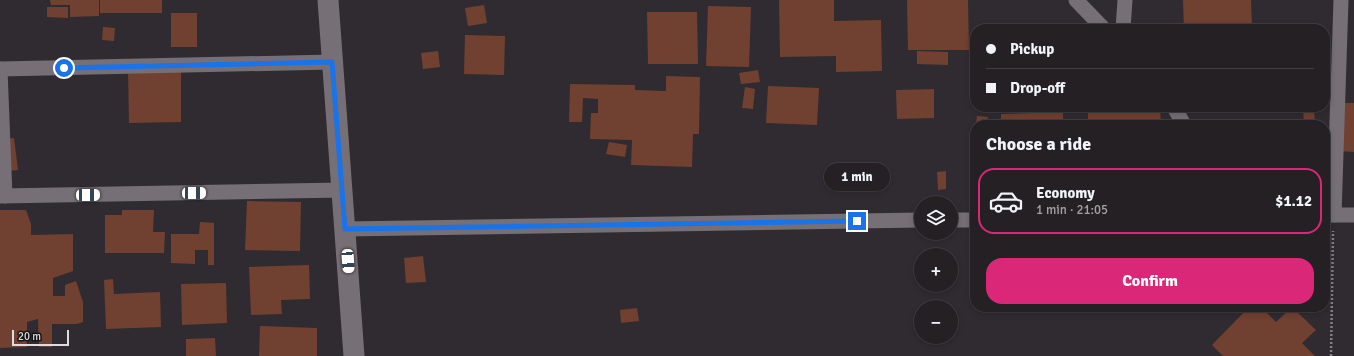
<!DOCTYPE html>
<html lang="en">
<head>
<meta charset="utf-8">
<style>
	body { margin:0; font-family:Signika,sans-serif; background:#302d31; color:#f1f3f6; height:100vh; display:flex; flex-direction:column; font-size:15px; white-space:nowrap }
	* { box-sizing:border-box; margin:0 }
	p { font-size:13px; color:#a3a3a6 }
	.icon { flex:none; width:22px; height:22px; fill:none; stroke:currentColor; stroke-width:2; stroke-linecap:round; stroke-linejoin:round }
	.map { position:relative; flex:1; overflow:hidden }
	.sheet { position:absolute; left:970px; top:120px; width:360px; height:192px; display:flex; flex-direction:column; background:#242024; border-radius:16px; box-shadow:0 2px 6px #0003,0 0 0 1px #413e41 }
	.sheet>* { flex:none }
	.guide { position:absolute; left:970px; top:24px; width:360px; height:88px; border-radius:16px; box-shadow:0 2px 6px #0003,0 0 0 1px #413e41; display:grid; align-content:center; height:88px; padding:0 16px; background:#242024 }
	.tools { position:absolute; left:914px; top:196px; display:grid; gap:8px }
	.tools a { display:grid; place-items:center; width:44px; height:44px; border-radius:50%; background:#242024; box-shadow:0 2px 6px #0003,0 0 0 1px #413e41; font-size:20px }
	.scale { position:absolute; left:12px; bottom:10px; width:57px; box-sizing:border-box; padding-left:4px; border:2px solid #dfdbde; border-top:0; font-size:11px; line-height:14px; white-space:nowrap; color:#dfdbde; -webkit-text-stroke:3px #161416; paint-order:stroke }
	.end { position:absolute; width:18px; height:18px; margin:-9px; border:5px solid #1a73e8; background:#fff; box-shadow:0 0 0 2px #fff }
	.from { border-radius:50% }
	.bubble { position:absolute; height:28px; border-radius:14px; background:#242024; box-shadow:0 2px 6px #0003,0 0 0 1px #413e41; font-size:13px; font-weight:700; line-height:28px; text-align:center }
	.car { position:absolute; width:12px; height:24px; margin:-12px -6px; border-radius:5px; box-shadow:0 0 3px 1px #0007; background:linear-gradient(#fff 24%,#345 0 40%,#fff 0 76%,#345 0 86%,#fff 0) }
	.guide b { display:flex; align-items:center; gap:14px; height:38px; font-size:15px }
	.guide b+b { border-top:1px solid #413e41 }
	.guide i { width:10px; height:10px; background:#f1f3f6 }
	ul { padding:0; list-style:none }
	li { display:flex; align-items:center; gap:12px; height:66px; margin:0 8px 6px; padding:0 8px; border:2px solid transparent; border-radius:16px }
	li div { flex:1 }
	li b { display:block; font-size:15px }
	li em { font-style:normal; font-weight:700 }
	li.current { border-color:#db2777 }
	li>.icon { width:36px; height:36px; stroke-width:1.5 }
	h2 { padding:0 16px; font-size:18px; line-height:48px }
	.primary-button { display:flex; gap:8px; margin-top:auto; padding:8px 16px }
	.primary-button a { flex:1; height:46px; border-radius:16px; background:#db2777; color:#fff; font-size:16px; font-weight:700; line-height:46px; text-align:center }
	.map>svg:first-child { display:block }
	.building { fill:#704031 }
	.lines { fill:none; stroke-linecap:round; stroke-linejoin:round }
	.path { stroke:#847f83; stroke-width:2.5; stroke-dasharray:2 2; stroke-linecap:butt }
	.street { stroke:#766f75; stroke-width:15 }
	.secondary { stroke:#766f75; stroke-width:21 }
	.route { stroke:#1a73e8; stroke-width:5 }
</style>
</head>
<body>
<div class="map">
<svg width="1354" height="356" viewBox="0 0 1354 356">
	<rect width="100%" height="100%" fill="#302b30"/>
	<g class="building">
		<path d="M 50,0 L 99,0 L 99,16 L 70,17 L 70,5 L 51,5 Z"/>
		<rect x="100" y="0" width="62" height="13"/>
		<path d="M 779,0 L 834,0 L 834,21 L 881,20 L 882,71 L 836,72 L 836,56 L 780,57 Z"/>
		<path d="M 907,0 L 968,0 L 969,50 L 908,50 Z"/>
		<path d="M 1183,0 L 1251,0 L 1252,29 L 1184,29 Z"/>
		<path d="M 484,5 L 487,23 L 468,26 L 465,8 Z"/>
		<path d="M 708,6 L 751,7 L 749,67 L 706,66 Z"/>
		<path d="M 47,7 L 68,7 L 68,18 L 47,17 Z"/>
		<path d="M 647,12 L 697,12 L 698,64 L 648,64 Z"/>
		<rect x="171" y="13" width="26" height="34"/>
		<path d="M 103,27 L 115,28 L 114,41 L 102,40 Z"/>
		<path d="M 465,35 L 505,36 L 504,75 L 464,74 Z"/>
		<path d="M 438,51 L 440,67 L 423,69 L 421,53 Z"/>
		<path d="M 917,51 L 948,52 L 948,65 L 917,64 Z"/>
		<path d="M 128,70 L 181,70 L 181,122 L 129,123 Z"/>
		<path d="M 758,70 L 760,82 L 741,84 L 739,73 Z"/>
		<path d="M 666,76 L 700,77 L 699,134 L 693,134 L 692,167 L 631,165 L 632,140 L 590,139 L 591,113 L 598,113 L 598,99 L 583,98 L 582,122 L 569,122 L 570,84 L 635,85 L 635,90 L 666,91 Z"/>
		<path d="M 768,86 L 819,88 L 817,125 L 766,123 Z"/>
		<path d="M 745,87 L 755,89 L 753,109 L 742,108 Z"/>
		<path d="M 934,89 L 934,118 L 897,119 L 896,90 Z"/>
		<path d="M 1341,103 L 1354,103 L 1354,152 L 1340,151 Z"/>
		<path d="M 1088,107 L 1160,107 L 1161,125 L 1088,125 Z"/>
		<path d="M 1314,111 L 1315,121 L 1304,122 L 1303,112 Z"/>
		<path d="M 1063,112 L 1063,125 L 1001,125 L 1001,114 Z"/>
		<path d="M 977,116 L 988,117 L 987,125 L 976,125 Z"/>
		<path d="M 14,138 L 18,170 L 9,171 L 5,139 Z"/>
		<path d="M 609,142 L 627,145 L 625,157 L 606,154 Z"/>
		<path d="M 946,171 L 946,189 L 938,190 L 937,172 Z"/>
		<path d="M 247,201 L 301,202 L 300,251 L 245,250 Z"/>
		<path d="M 0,210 L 26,210 L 31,224 L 31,235 L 73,234 L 73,271 L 53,278 L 53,296 L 65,296 L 65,285 L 76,281 L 83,302 L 83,322 L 77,324 L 52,324 L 52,347 L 39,347 L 38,319 L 27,322 L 27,347 L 0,348 Z"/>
		<path d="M 122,210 L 154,210 L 153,232 L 165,232 L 164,253 L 105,253 L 105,215 L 122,215 Z"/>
		<path d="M 200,222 L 214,223 L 214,265 L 208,265 L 208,250 L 195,250 L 195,264 L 171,263 L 171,234 L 199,234 Z"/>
		<path d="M 423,256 L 426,282 L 406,283 L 404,258 Z"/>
		<path d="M 309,265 L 310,299 L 281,300 L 282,314 L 251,315 L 249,267 Z"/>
		<path d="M 113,279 L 114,294 L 160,292 L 161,327 L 106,329 L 104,280 Z"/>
		<path d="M 226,283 L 227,323 L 182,325 L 181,284 Z"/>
		<path d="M 1249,307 L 1261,307 L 1276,322 L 1292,307 L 1316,330 L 1302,343 L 1315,356 L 1223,356 L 1212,345 Z"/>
		<path d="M 637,308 L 639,321 L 621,323 L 620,310 Z"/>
		<path d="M 260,326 L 317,328 L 317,356 L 259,356 Z"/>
		<path d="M 215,338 L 216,356 L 186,356 L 186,339 Z"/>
	</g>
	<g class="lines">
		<path class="path" d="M 1331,356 L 1333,231"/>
		<g class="street">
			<path d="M 1076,0 L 1104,29"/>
			<path d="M 1123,29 L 1125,0"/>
			<path d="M 0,69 L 332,62"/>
			<path d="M 0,69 L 5,196"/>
			<path d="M 1174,107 L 1184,125"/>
			<path d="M 0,196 L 343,190"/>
			<path d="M 1325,215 L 1354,215"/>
			<path d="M 1334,215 L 1341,0"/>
			<path d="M 951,220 L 975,220"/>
			<path d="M 345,229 L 921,220"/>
		</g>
		<path class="secondary" d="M 328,0 L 354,356"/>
	</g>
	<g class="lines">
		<path class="route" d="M 64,68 L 332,62 L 345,229 L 857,221"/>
	</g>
</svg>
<div class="tools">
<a><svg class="icon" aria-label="layers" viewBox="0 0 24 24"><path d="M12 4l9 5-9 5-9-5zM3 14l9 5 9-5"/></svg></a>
<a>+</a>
<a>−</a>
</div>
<div class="scale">20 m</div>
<i class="end from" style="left:64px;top:68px"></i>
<i class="end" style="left:857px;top:221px"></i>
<div class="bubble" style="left:824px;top:163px;width:66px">1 min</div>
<i class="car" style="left:194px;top:193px;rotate:89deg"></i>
<i class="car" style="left:88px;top:195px;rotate:89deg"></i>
<i class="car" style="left:348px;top:261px;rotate:176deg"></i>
<div class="guide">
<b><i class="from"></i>Pickup</b>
<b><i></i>Drop-off</b>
</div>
<section class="sheet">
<h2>Choose a ride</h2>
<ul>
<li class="current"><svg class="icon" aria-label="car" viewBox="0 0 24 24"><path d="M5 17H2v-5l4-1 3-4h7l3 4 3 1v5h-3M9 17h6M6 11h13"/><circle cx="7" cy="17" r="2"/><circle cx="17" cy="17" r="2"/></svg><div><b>Economy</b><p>1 min · 21:05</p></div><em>$1.12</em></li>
</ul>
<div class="primary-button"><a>Confirm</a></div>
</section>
</div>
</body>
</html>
